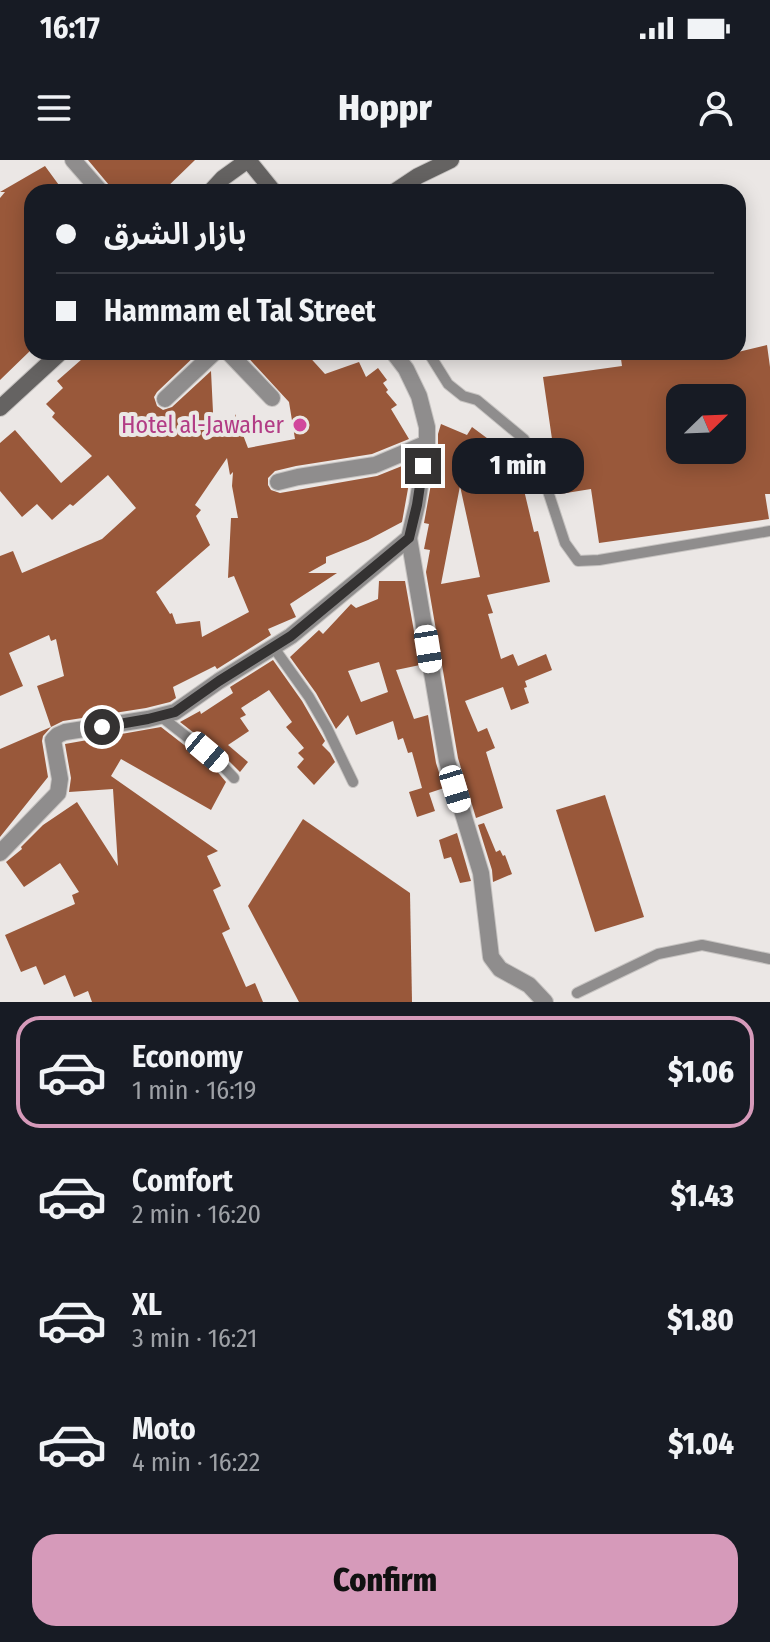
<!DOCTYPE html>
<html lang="en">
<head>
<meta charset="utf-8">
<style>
	body { margin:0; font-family:"Fira Sans Condensed","Noto Sans Arabic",sans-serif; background:#242831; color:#f1f3f6; height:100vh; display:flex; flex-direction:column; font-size:30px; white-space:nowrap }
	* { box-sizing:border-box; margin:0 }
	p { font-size:26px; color:#9ea1a6 }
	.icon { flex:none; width:44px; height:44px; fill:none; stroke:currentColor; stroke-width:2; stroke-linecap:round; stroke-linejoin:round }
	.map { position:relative; height:842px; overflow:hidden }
	.drawer { display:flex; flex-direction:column; background:#171b24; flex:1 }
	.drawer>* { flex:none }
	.top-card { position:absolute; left:24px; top:24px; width:722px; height:176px; border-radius:24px; box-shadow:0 4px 20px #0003; display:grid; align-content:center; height:176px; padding:0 32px; background:#171b24 }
	.needle { width:52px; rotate:67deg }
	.controls { position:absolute; left:666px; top:224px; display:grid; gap:16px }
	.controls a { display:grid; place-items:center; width:80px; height:80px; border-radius:16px; background:#171b24; box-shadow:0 4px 20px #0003; font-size:40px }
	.end { position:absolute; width:36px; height:36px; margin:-18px; border:10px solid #343232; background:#fff; box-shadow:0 0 0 4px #fff }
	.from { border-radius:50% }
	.bubble { position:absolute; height:56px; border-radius:24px; background:#171b24; box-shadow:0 4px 20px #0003; font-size:26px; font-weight:800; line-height:56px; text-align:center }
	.car { position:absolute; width:24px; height:48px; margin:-24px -12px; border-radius:10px; box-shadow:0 0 6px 2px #0007; background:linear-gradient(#fff 24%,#345 0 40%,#fff 0 76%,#345 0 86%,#fff 0) }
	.top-card b { display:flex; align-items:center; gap:28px; height:76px; font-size:30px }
	.top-card b+b { border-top:2px solid #363941 }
	.top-card i { width:20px; height:20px; background:#f1f3f6 }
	ul { padding:14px 0 0; list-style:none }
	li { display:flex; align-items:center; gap:24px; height:112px; margin:0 16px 12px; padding:0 16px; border:4px solid transparent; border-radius:24px }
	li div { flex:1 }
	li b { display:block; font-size:30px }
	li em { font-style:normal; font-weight:800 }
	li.active { border-color:#d69aba }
	li>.icon { width:72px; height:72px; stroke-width:1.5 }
	.primary-button { display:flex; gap:16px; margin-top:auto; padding:16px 32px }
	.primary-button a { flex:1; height:92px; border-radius:24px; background:#d69aba; color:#111; font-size:32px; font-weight:800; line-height:92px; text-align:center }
	.status { display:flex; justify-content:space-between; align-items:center; height:56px; padding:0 40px; background:#171b24; direction:ltr }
	.status svg { height:22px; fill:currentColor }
	header { display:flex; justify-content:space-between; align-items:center; height:104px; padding:0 32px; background:#171b24; font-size:36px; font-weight:800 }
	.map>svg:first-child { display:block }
	.building { fill:#99583a; fill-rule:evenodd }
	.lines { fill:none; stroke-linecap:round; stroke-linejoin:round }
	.lane-casing { stroke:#c6c3c1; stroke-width:12 }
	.street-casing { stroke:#c6c3c1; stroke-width:18 }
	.secondary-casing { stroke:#c6c3c1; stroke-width:18 }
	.lane { stroke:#8f8d8d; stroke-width:10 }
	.street { stroke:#8f8d8d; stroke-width:16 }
	.secondary { stroke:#656362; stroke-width:16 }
	.route { stroke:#343232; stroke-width:10 }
	.hotel-dot { fill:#d1479c; stroke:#ebe7e5; stroke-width:3 }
	.labels { text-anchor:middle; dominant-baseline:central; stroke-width:8; stroke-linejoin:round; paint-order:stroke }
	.hotel-label { font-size:24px; fill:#b23c85; stroke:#ebe7e5; text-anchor:end }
</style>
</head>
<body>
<div class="status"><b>16:17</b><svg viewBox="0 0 49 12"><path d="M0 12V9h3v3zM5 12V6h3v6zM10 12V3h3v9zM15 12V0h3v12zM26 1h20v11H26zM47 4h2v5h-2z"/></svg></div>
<header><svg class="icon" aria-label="menu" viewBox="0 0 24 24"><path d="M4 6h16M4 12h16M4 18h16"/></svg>Hoppr<svg class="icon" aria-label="person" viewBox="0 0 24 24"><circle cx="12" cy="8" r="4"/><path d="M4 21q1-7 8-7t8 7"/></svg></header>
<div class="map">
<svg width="770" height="842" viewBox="0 0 770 842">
	<rect width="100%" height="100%" fill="#ebe7e5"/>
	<g class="building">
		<path d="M 88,0 L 195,0 L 162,32 L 112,32 L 109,25 Z"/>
		<path d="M 45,6 L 64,32 L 32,32 L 32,189 L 0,220 L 0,38 L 5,32 L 0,32 Z"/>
		<path d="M 767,185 L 770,207 L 770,334 L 765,334 L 769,359 L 599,383 L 591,329 L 560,334 L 543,217 L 622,206 L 620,192 L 738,192 ZM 680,238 L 732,238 L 732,290 L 680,290 Z"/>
		<path d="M 90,192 L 196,192 L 198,193 L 157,232 L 154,237 L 157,246 L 163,250 L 172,247 L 211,211 L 213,252 L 210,278 L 235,268 L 235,254 L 248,288 L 295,279 L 289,242 L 243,192 L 305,192 L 325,214 L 359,202 L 366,217 L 378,208 L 387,220 L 383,223 L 388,230 L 386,232 L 397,245 L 391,249 L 409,279 L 372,294 L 296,306 L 275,311 L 268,318 L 268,325 L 271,330 L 280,333 L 377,316 L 402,306 L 404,311 L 411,312 L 402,362 L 368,380 L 326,397 L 326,403 L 308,413 L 337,413 L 290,444 L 296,457 L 268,469 L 271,475 L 217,509 L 215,506 L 173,527 L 176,538 L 170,542 L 146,548 L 63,561 L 51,567 L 37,526 L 64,516 L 56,479 L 51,481 L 49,475 L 9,493 L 23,526 L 0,536 L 0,396 L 13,391 L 22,413 L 102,379 L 136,348 L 108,315 L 73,346 L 70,344 L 52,360 L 37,344 L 22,357 L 0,331 L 0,283 L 15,270 L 61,323 L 92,296 L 52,257 L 55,253 L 46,244 L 63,228 L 57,221 ZM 227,298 L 230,315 L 233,312 L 232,326 L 238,358 L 231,358 L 228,418 L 234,416 L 249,452 L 202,477 L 200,461 L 176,464 L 172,453 L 170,454 L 156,432 L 210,385 L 196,356 L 201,350 L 195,345 Z"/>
		<path d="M 441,264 L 467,275 L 472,267 L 499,287 L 490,301 L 511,307 L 504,330 L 523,326 L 534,372 L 538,371 L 550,422 L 487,435 L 493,453 L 488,454 L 501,499 L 513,494 L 518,506 L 546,494 L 552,510 L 525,521 L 527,527 L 524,528 L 529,543 L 511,550 L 503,527 L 465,541 L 478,572 L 487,568 L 495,588 L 486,592 L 503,648 L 476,658 L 458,598 L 426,412 L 430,390 L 424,389 L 429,364 L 424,363 L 438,285 L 438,274 ZM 460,326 L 480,417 L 441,424 Z"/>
		<path d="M 379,421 L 405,421 L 420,505 L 396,510 L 414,559 L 428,555 L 436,603 L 444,628 L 429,633 L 435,651 L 417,657 L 409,632 L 422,628 L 412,592 L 408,593 L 403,578 L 398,580 L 393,561 L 356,575 L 348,555 L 336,569 L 316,533 L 290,497 L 319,470 L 323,474 L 351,444 L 356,448 L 378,439 ZM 379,502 L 388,532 L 361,542 L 348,511 Z"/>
		<path d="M 273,500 L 302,541 L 325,581 L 322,585 L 330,593 L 335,602 L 314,625 L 297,607 L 304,599 L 298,593 L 304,588 L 286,567 L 292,562 L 269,530 L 241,548 L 246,555 L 240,558 L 249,571 L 228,585 L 248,602 L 240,612 L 225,597 L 180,562 L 200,551 L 201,554 L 233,533 L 230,527 Z"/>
		<path d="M 51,567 L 43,576 L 42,581 L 48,617 L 0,677 L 0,589 Z"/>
		<path d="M 161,567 L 215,609 L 226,622 L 211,650 L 121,599 L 111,616 L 218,691 L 207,696 L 221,726 L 213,730 L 230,769 L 222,773 L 246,827 L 255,823 L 263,842 L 92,842 L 88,831 L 74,837 L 65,815 L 44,825 L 36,806 L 21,812 L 5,775 L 75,744 L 72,735 L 79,732 L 60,703 L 24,727 L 6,702 L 22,689 L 21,687 L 43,665 L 77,642 L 118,706 L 113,629 L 69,632 L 71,618 L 65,584 Z"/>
		<path d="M 605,635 L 644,757 L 595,772 L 556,650 Z"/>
		<path d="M 303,659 L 410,733 L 412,842 L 299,842 L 248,746 Z"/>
		<path d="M 484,663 L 496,692 L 500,690 L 503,696 L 505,695 L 512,714 L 493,722 L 492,710 L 478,665 Z"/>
		<path d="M 457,673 L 471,721 L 460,723 L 451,697 L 444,699 L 439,680 Z"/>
	</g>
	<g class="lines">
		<g class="lane-casing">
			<g id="lane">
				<path d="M 428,192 L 448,224 L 463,236 L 477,240 L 524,279 L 539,304 L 565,383 L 578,401 L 599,400 L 770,371"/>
				<path d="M 274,488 L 309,537 L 327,568 L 353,622"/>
				<path d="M 159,555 L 220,603 L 234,618"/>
				<path d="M 577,833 L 658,794 L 702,785 L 770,799"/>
			</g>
		</g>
		<g class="street-casing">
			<g id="street">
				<path d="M 73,0 L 101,32"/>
				<path d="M 228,192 L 272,238"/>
				<path d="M 165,239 L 215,192"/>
				<path d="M 278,322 L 298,317 L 375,305 L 427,283"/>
				<path d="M 409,378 L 447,601 L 481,713 L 491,797 L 500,809 L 529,825 L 545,842"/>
				<path d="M 0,693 L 58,633 L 60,619 L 53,580 L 58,575 L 65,572 L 148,559 L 175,552 L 219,521 L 291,476 L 409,378 L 417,345 L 427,283 L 427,267 L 419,236 L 406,209 L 393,192"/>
			</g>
		</g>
		<g class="secondary-casing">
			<g id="secondary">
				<path d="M 248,0 L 274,32"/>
				<path d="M 210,32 L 223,18 L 248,0"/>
				<path d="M 394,32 L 418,16 L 451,0"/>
				<path d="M 0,248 L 61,192"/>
			</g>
		</g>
		<use href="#lane" class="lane"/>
		<use href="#street" class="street"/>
		<use href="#secondary" class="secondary"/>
	</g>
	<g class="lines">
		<path class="route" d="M 102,567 L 148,559 L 175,552 L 219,521 L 291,476 L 409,378 L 417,345 L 423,306"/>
	</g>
	<circle class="hotel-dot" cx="300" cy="265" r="8"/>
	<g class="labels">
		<g class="hotel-label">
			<text x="284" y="265">Hotel al-Jawaher</text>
		</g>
	</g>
</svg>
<div class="controls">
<a><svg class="needle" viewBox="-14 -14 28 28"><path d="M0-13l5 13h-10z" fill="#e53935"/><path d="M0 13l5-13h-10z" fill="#9ea1a6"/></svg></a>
</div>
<i class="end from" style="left:102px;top:567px"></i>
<i class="end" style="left:423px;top:306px"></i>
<div class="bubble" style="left:452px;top:278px;width:132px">1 min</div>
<i class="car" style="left:428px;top:489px;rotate:171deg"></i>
<i class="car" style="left:207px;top:592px;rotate:130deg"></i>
<i class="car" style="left:455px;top:629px;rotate:163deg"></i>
<div class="top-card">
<b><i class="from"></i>بازار الشرق</b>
<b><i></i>Hammam el Tal Street</b>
</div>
</div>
<section class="drawer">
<ul>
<li class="active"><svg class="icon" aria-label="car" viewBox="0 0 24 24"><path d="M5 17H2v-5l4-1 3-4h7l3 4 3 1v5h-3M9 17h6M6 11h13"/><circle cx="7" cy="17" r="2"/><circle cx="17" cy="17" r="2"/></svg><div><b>Economy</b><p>1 min · 16:19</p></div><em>$1.06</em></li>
<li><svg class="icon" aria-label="car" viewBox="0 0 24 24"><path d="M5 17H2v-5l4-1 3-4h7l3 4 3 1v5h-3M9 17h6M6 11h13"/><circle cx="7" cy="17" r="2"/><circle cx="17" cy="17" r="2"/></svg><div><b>Comfort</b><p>2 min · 16:20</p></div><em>$1.43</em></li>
<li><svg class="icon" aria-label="car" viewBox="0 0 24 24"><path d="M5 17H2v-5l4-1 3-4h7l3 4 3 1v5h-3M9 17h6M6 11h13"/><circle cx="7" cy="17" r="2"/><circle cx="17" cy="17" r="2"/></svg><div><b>XL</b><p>3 min · 16:21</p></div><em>$1.80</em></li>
<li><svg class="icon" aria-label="car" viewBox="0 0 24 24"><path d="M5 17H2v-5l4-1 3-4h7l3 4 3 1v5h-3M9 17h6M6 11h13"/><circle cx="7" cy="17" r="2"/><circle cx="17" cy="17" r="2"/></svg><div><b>Moto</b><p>4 min · 16:22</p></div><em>$1.04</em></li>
</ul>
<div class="primary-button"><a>Confirm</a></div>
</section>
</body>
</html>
